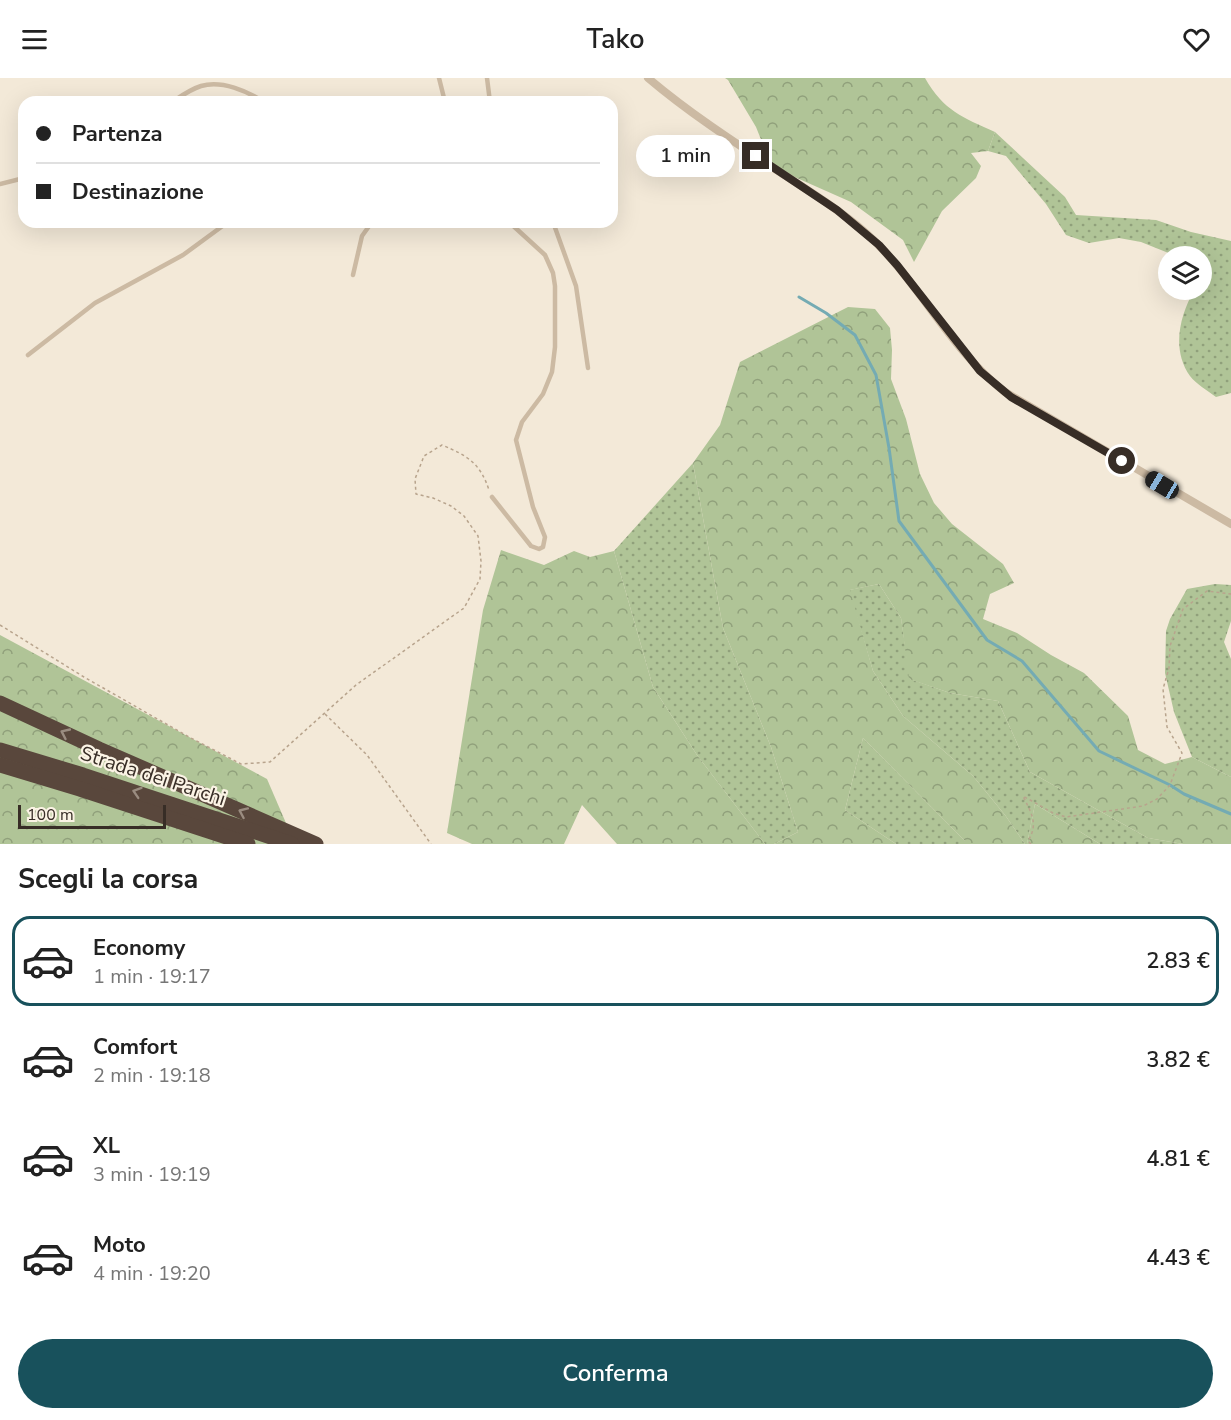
<!DOCTYPE html>
<html lang="it">
<head>
<meta charset="utf-8">
<style>
	body { margin:0; font-family:"Nunito Sans",sans-serif; background:#f6f6f6; color:#222; height:100vh; display:flex; flex-direction:column; font-size:22px; white-space:nowrap }
	* { box-sizing:border-box; margin:0 }
	p { font-size:20px; color:#767676 }
	.icon { flex:none; width:33px; height:33px; fill:none; stroke:currentColor; stroke-width:2; stroke-linecap:round; stroke-linejoin:round }
	.map { position:relative; height:766px; overflow:hidden }
	.sheet { display:flex; flex-direction:column; background:#fff; flex:1 }
	.sheet>* { flex:none }
	.hud { position:absolute; left:18px; top:18px; width:600px; height:132px; border-radius:18px; box-shadow:0 6px 24px #0002; display:grid; align-content:center; height:132px; padding:0 18px; background:#fff }
	.controls { position:absolute; left:1158px; top:168px; display:grid; gap:12px }
	.controls a { display:grid; place-items:center; width:54px; height:54px; border-radius:50%; background:#fff; box-shadow:0 6px 24px #0002; font-size:30px }
	.scale { position:absolute; left:18px; bottom:15px; width:148px; box-sizing:border-box; padding-left:6px; border:3px solid #372d26; border-top:0; font-size:16px; line-height:21px; white-space:nowrap; color:#372d26; -webkit-text-stroke:4px #fbf3e5; paint-order:stroke }
	.end { position:absolute; width:27px; height:27px; margin:-14px; border:8px solid #372d26; background:#fff; box-shadow:0 0 0 3px #fff }
	.from { border-radius:50% }
	.bubble { position:absolute; height:42px; border-radius:21px; background:#fff; box-shadow:0 6px 24px #0002; font-size:20px; font-weight:600; line-height:42px; text-align:center }
	.car { position:absolute; width:18px; height:36px; margin:-18px -9px; border-radius:8px; box-shadow:0 0 4px 2px #0007; background:linear-gradient(#222 24%,#8ab4d8 0 40%,#222 0 76%,#8ab4d8 0 86%,#222 0) }
	.hud b { display:flex; align-items:center; gap:21px; height:57px; font-size:22px }
	.hud b+b { border-top:2px solid #e0e0e0 }
	.hud i { width:15px; height:15px; background:#222 }
	ul { padding:0; list-style:none }
	li { display:flex; align-items:center; gap:18px; height:90px; margin:0 12px 9px; padding:0 6px; border:3px solid transparent; border-radius:18px }
	li div { flex:1 }
	li b { display:block; font-size:22px }
	li em { font-style:normal; font-weight:600 }
	li.current { border-color:#18515c }
	li>.icon { width:54px; height:54px; stroke-width:1.5 }
	h2 { padding:0 18px; font-size:27px; line-height:72px }
	.button { display:flex; gap:12px; margin-top:auto; padding:12px 18px }
	.button a { flex:1; height:69px; border-radius:36px; background:#18515c; color:#fff; font-size:24px; font-weight:600; line-height:69px; text-align:center }
	header { display:flex; justify-content:space-between; align-items:center; height:78px; padding:0 18px; background:#fff; font-size:27px; font-weight:600 }
	.map>svg:first-child { display:block }
	.grass { fill:url(#grass-dots) }
	.forest { fill:url(#forest-crowns) }
	.lines { fill:none; stroke-linecap:round; stroke-linejoin:round }
	.stream { stroke:#74abb3; stroke-width:3 }
	.path { stroke:#b8a48d; stroke-width:1.5; stroke-dasharray:3 3; stroke-linecap:butt }
	.lane { stroke:#ccbaa3; stroke-width:4.5 }
	.street { stroke:#ccbaa3; stroke-width:8 }
	.highway { stroke:#59473c; stroke-width:15 }
	.oneway { stroke:#9a8c80 }
	.route { stroke:#372d26; stroke-width:8 }
	.labels { text-anchor:middle; dominant-baseline:central; stroke-width:4.5; stroke-linejoin:round; paint-order:stroke }
	.street-label { font-size:20px; fill:#372d26; stroke:#fbf3e5 }
</style>
</head>
<body>
<header><svg class="icon" aria-label="menu" viewBox="0 0 24 24"><path d="M4 6h16M4 12h16M4 18h16"/></svg>Tako<svg class="icon" aria-label="heart" viewBox="0 0 24 24"><path d="M12 20l-8-8c-3-5 5-10 8-4 3-6 11-1 8 4z"/></svg></header>
<div class="map">
<svg width="1231" height="766" viewBox="0 0 1231 766">
	<defs>
		<pattern id="grass-dots" width="8" height="8" patternUnits="userSpaceOnUse" patternTransform="scale(1.5)"><rect width="8" height="8" fill="#b0c497"/><path d="M2 2h.1M6 6h.1" fill="none" stroke="#90a07b" stroke-width="1.8" stroke-linecap="round"/></pattern>
		<pattern id="forest-crowns" width="20" height="18" patternUnits="userSpaceOnUse" patternTransform="scale(1.5)"><rect width="20" height="18" fill="#b0c497"/><path d="M2 6a3 3 0 1 1 6 0M12 15a3 3 0 1 1 6 0" fill="none" stroke="#90a07b"/></pattern>
	</defs>
	<rect width="100%" height="100%" fill="#f3e9d8"/>
	<g class="grass">
		<path d="M 995,54 L 1065,119 L 1076,137 L 1156,142 L 1191,154 L 1231,163 L 1231,315 L 1216,319 C 1208,313 1196,306 1190,298 C 1171,271 1180,238 1194,212 L 1202,212 L 1202,178 L 1176,178 L 1141,164 L 1119,160 L 1089,165 L 1066,157 L 1046,126 L 1006,78 L 988,73 Z"/>
		<path d="M 693,385 L 723,550 L 771,669 L 798,754 L 774,766 L 765,766 L 697,677 L 653,609 L 614,473 Z"/>
		<path d="M 879,506 L 901,540 L 910,601 L 950,615 L 998,623 L 1030,694 L 1148,760 L 1183,766 L 1100,766 L 1035,726 L 1027,766 L 1025,766 L 1005,737 L 973,698 L 903,638 L 873,593 L 849,512 Z"/>
		<path d="M 1215,506 L 1231,507 L 1231,543 L 1224,564 L 1231,581 L 1231,699 L 1192,679 L 1174,634 L 1165,595 L 1166,553 L 1170,541 L 1187,511 Z"/>
		<path d="M 863,660 L 965,763 L 965,766 L 896,766 L 845,732 Z"/>
	</g>
	<g class="forest">
		<path d="M 725,0 L 925,0 C 944,33 962,39 995,54 L 988,73 L 971,75 L 981,88 L 976,100 L 942,133 L 914,184 L 903,162 L 851,124 L 772,89 L 756,49 L 728,2 Z"/>
		<path d="M 848,229 L 875,231 L 890,250 L 892,272 L 891,301 L 906,341 L 920,396 L 934,425 L 952,446 L 1003,486 L 1014,505 L 990,516 L 983,541 L 1017,555 L 1051,577 L 1084,595 L 1128,638 L 1138,672 L 1165,686 L 1192,679 L 1231,699 L 1231,766 L 1183,766 L 1148,760 L 1030,694 L 998,623 L 950,615 L 909,601 L 901,540 L 879,506 L 850,512 L 873,593 L 903,638 L 973,698 L 1005,737 L 1025,766 L 965,766 L 965,763 L 863,660 L 845,732 L 896,766 L 774,766 L 798,754 L 771,669 L 723,550 L 693,385 L 720,347 L 740,284 Z"/>
		<path d="M 501,472 L 544,487 L 574,473 L 590,479 L 614,473 L 653,609 L 697,677 L 765,766 L 617,766 L 582,727 L 564,766 L 472,766 L 447,755 L 483,532 Z"/>
		<path d="M 0,557 L 267,701 L 295,766 L 0,766 Z"/>
		<path d="M 1035,726 L 1100,766 L 1027,766 Z"/>
	</g>
	<g class="lines">
		<path class="stream" d="M 799,219 L 826,235 L 855,257 L 876,297 L 889,370 L 899,443 L 987,562 L 1022,583 L 1099,673 L 1170,707 L 1184,716 L 1231,736"/>
		<g class="path">
			<path d="M 0,547 L 84,599 L 189,659 L 241,686 L 270,684 L 356,607 L 464,530 L 480,501 L 481,483 L 478,458 L 464,438 L 451,428 L 433,420 L 416,416 L 415,401 L 424,378 L 442,367 C 468,378 480,385 489,412"/>
			<path d="M 325,636 L 367,677 L 431,766"/>
			<path d="M 1031,766 L 1028,763 C 1039,745 1031,735 1023,718 L 1053,735 L 1066,739 L 1143,728 L 1157,721 L 1170,707 L 1182,675 L 1167,649 L 1163,611 L 1169,590 L 1170,568 L 1183,531 L 1207,513 L 1231,516"/>
		</g>
		<g class="lane">
			<path d="M 439,0 L 445,24"/>
			<path d="M 487,0 L 490,24"/>
			<path d="M 172,24 C 181,18 191,11 201,8 C 222,2 247,13 264,24"/>
			<path d="M 0,106 L 24,100"/>
			<path d="M 553,144 L 576,208 L 588,290"/>
			<path d="M 353,197 L 362,158 L 372,144"/>
			<path d="M 28,277 L 95,225 L 183,177 L 228,144"/>
			<path d="M 492,419 L 531,468 L 539,471 L 543,469 L 545,459 L 533,429 L 516,362 L 522,344 L 543,316 L 552,294 L 555,269 L 555,208 L 553,195 L 545,177 L 509,144"/>
		</g>
		<path class="street" d="M 648,0 C 688,34 734,64 778,93 C 809,113 840,132 867,156 C 919,203 949,271 1005,314 L 1231,446"/>
		<g class="highway">
			<path d="M 0,625 L 99,671 L 316,766"/>
			<path d="M 0,672 L 83,697 L 292,766"/>
			<path d="M 0,687 L 80,711 L 248,766"/>
		</g>
	</g>
	<defs><path id="oneway-chevron" d="M-2-3.5L2.5 0L-2 3.5" fill="none" stroke-width="1.6" stroke-linecap="round" stroke-linejoin="round" transform="scale(1.5)"/></defs>
	<g class="oneway">
		<use href="#oneway-chevron" transform="translate(65 655) rotate(-155)"/>
		<use href="#oneway-chevron" transform="translate(137 714) rotate(-162)"/>
		<use href="#oneway-chevron" transform="translate(243 734) rotate(-156)"/>
	</g>
	<g class="lines">
		<path class="route" d="M 756,78 L 837,132 L 879,167 L 897,187 L 980,293 L 1011,319 L 1122,383"/>
	</g>
	<g class="labels">
		<g class="street-label">
			<text transform="translate(153 698) rotate(18)">Strada dei Parchi</text>
		</g>
	</g>
</svg>
<div class="controls">
<a><svg class="icon" aria-label="layers" viewBox="0 0 24 24"><path d="M12 4l9 5-9 5-9-5zM3 14l9 5 9-5"/></svg></a>
</div>
<div class="scale">100 m</div>
<i class="end from" style="left:1122px;top:383px"></i>
<i class="end" style="left:756px;top:78px"></i>
<div class="bubble" style="left:636px;top:57px;width:99px">1 min</div>
<i class="car" style="left:1162px;top:407px;rotate:301deg"></i>
<div class="hud">
<b><i class="from"></i>Partenza</b>
<b><i></i>Destinazione</b>
</div>
</div>
<section class="sheet">
<h2>Scegli la corsa</h2>
<ul>
<li class="current"><svg class="icon" aria-label="car" viewBox="0 0 24 24"><path d="M5 17H2v-5l4-1 3-4h7l3 4 3 1v5h-3M9 17h6M6 11h13"/><circle cx="7" cy="17" r="2"/><circle cx="17" cy="17" r="2"/></svg><div><b>Economy</b><p>1 min · 19:17</p></div><em>2.83 €</em></li>
<li><svg class="icon" aria-label="car" viewBox="0 0 24 24"><path d="M5 17H2v-5l4-1 3-4h7l3 4 3 1v5h-3M9 17h6M6 11h13"/><circle cx="7" cy="17" r="2"/><circle cx="17" cy="17" r="2"/></svg><div><b>Comfort</b><p>2 min · 19:18</p></div><em>3.82 €</em></li>
<li><svg class="icon" aria-label="car" viewBox="0 0 24 24"><path d="M5 17H2v-5l4-1 3-4h7l3 4 3 1v5h-3M9 17h6M6 11h13"/><circle cx="7" cy="17" r="2"/><circle cx="17" cy="17" r="2"/></svg><div><b>XL</b><p>3 min · 19:19</p></div><em>4.81 €</em></li>
<li><svg class="icon" aria-label="car" viewBox="0 0 24 24"><path d="M5 17H2v-5l4-1 3-4h7l3 4 3 1v5h-3M9 17h6M6 11h13"/><circle cx="7" cy="17" r="2"/><circle cx="17" cy="17" r="2"/></svg><div><b>Moto</b><p>4 min · 19:20</p></div><em>4.43 €</em></li>
</ul>
<div class="button"><a>Conferma</a></div>
</section>
</body>
</html>
